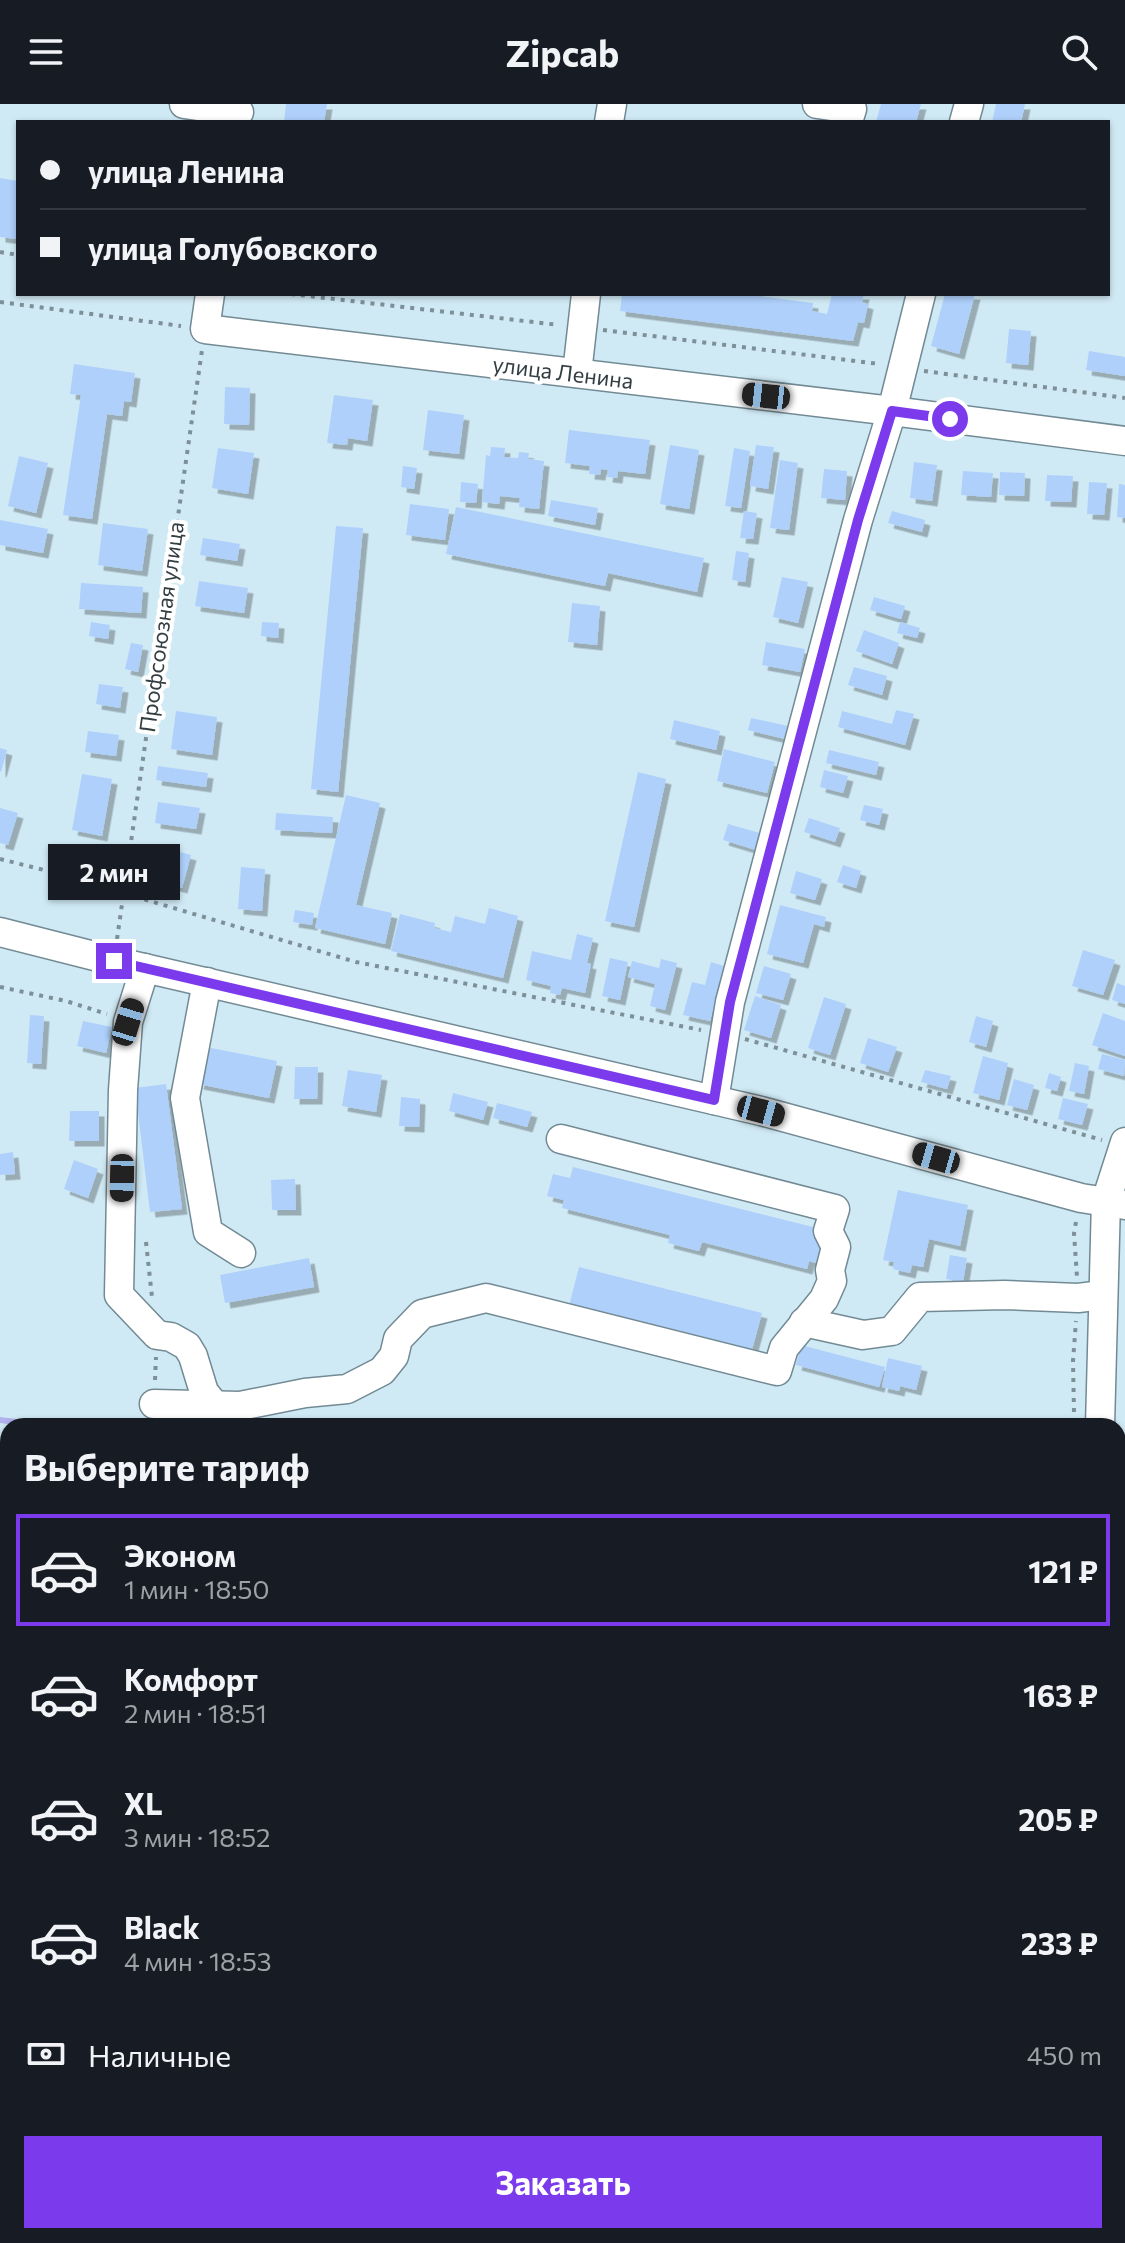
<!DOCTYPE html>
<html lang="ru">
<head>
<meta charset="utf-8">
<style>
	body { margin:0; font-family:Commissioner,sans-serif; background:#242831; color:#f1f3f6; height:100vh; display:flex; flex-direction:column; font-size:30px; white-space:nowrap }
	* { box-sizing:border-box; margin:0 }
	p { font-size:26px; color:#9ea1a6 }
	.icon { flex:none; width:44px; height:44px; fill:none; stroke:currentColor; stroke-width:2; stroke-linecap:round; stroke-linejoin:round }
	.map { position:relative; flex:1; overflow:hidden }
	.details { position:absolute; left:0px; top:1314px; width:1126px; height:826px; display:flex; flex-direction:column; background:#171b24; border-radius:24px 24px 0 0; box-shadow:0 2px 6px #0004 }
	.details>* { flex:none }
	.guide { position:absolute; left:16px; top:16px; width:1094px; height:176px; border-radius:0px; box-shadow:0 2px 6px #0004; display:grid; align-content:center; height:176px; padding:0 24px; background:#171b24 }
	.end { position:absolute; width:36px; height:36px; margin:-18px; border:10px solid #7c3aed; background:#fff; box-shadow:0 0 0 4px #fff }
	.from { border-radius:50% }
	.bubble { position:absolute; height:56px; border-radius:0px; background:#171b24; box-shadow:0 2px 6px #0004; font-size:26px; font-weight:700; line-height:56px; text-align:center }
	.car { position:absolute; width:24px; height:48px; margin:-24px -12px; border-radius:10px; box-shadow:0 0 6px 2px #0007; background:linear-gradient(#222 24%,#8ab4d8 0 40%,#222 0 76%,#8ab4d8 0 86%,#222 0) }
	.guide b { display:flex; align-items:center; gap:28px; height:76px; font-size:30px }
	.guide b+b { border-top:2px solid #363941 }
	.guide i { width:20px; height:20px; background:#f1f3f6 }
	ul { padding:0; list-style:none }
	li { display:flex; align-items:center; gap:24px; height:112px; margin:0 16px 12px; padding:0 8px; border:4px solid transparent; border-radius:0px }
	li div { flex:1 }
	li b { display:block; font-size:30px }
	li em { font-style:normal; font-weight:700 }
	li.current { border-color:#7c3aed }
	li>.icon { width:72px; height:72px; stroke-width:1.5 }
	h2 { padding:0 24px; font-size:36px; line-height:96px }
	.pay { display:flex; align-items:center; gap:20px; height:88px; padding:0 24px; font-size:30px }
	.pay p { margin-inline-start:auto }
	.button { display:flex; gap:16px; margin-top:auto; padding:16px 24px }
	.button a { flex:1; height:92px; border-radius:0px; background:#7c3aed; color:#fff; font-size:32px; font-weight:700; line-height:92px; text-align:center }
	header { display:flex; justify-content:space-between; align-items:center; height:104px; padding:0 24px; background:#171b24; font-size:36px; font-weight:700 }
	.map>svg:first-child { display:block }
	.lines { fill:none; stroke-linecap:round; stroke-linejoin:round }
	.stream { stroke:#b2b2ef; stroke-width:6 }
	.building { fill:#afd0fb; filter:url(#shadow) }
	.minor-casing { stroke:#728a94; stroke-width:31 }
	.path { stroke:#7d8f97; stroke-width:4; stroke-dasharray:4 6; stroke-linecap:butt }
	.minor { stroke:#fff; stroke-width:28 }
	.route { stroke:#7c3aed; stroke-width:10 }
	.labels { text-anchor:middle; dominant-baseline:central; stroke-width:8; stroke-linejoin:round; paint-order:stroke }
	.street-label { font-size:22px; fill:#333e42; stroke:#fff }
</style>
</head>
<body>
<header><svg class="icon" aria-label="menu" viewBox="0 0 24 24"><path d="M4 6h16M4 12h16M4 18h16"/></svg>Zipcab<svg class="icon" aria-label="search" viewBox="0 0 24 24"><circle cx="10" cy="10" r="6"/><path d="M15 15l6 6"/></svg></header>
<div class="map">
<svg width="1125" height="2139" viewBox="0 0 1125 2139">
	<defs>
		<filter id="shadow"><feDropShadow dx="5.5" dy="5.5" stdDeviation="0" flood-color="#0004"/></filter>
	</defs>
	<rect width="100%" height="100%" fill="#d0eaf5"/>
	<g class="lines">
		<path class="stream" d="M 0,1316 L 48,1322"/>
	</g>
	<g class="building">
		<path d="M 286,0 L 327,0 L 324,18 L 284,18 Z"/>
		<path d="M 881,0 L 921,0 L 916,18 L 876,18 Z"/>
		<path d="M 996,0 L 1025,0 L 1021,18 L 992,18 Z"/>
		<path d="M 0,74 L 18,77 L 17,135 L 0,133 Z"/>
		<path d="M 622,190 L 744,190 L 813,199 L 812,207 L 827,210 L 832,190 L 864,190 L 862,198 L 868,200 L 864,219 L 858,218 L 853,237 L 620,207 Z"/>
		<path d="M 945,190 L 975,190 L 959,250 L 931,242 Z"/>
		<path d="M 1009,225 L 1031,227 L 1028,261 L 1006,259 Z"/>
		<path d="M 1089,247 L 1125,253 L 1125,272 L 1086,266 Z"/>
		<path d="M 74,260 L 135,269 L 131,298 L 124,297 L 122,312 L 107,310 L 92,415 L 63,411 L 81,291 L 70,290 Z"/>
		<path d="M 225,283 L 250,284 L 249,321 L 224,320 Z"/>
		<path d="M 334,291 L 373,296 L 367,337 L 348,334 L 347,341 L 327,339 Z"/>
		<path d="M 428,306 L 464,311 L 459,350 L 423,346 Z"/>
		<path d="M 569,326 L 650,336 L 645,370 L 618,367 L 617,374 L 607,373 L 608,366 L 601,365 L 600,371 L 589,370 L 590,362 L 565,359 Z"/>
		<path d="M 670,341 L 699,346 L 689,405 L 660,400 Z"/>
		<path d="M 756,341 L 774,343 L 768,385 L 750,382 Z"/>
		<path d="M 491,343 L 505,344 L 504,353 L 518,354 L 519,348 L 529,349 L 528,355 L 544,357 L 539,405 L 519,403 L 520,394 L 500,392 L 499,400 L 482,398 L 486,351 L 490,352 Z"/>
		<path d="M 218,344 L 254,349 L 248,390 L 212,384 Z"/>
		<path d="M 734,344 L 750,347 L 741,404 L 725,402 Z"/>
		<path d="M 19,352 L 48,359 L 36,409 L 8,402 Z"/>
		<path d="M 780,356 L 798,359 L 789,426 L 770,424 Z"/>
		<path d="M 914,358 L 937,361 L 932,397 L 910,394 Z"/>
		<path d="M 403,362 L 417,364 L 414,385 L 401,383 Z"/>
		<path d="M 824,365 L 847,367 L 845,396 L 821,394 Z"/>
		<path d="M 963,367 L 993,369 L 991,393 L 961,391 Z"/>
		<path d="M 1000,368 L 1025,369 L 1024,392 L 999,391 Z"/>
		<path d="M 1047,371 L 1073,372 L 1071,398 L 1045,397 Z"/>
		<path d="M 461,378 L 478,380 L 476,399 L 460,398 Z"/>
		<path d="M 1089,378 L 1107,379 L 1104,411 L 1087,410 Z"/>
		<path d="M 1119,380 L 1125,381 L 1125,414 L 1117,413 Z"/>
		<path d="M 551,396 L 598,404 L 595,421 L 548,412 Z"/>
		<path d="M 410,400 L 449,405 L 445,436 L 406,431 Z"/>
		<path d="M 456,403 L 704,454 L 697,488 L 608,469 L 605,482 L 446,450 Z"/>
		<path d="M 744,407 L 757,409 L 753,435 L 740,434 Z"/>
		<path d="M 892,407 L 925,416 L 922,428 L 888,419 Z"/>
		<path d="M 0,416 L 48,425 L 43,449 L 0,441 Z"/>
		<path d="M 103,419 L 148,425 L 142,467 L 98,461 Z"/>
		<path d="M 336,422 L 363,424 L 338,688 L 311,685 Z"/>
		<path d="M 203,434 L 240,440 L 237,457 L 200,451 Z"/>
		<path d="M 736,447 L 749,449 L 745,478 L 732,476 Z"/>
		<path d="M 782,473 L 808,478 L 798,519 L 773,513 Z"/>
		<path d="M 199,477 L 248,484 L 244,509 L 195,502 Z"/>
		<path d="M 81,479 L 143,483 L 141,509 L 79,505 Z"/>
		<path d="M 874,493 L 905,502 L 901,515 L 870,506 Z"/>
		<path d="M 572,499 L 600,502 L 597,541 L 568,538 Z"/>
		<path d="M 91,518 L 110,521 L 108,535 L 89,532 Z"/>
		<path d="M 262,518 L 279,519 L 278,534 L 261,532 Z"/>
		<path d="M 900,518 L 920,524 L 917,534 L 897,529 Z"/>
		<path d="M 864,526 L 899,539 L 892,560 L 856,547 Z"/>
		<path d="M 766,538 L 805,545 L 800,568 L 762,561 Z"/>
		<path d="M 131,539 L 143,541 L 138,568 L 125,565 Z"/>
		<path d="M 854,563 L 887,572 L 882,591 L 848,581 Z"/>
		<path d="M 99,580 L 123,583 L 120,604 L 96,600 Z"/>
		<path d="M 896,606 L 914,610 L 905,641 L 838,623 L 842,607 L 892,620 Z"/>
		<path d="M 176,607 L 217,613 L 212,651 L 171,645 Z"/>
		<path d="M 751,614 L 788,622 L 785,635 L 748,626 Z"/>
		<path d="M 674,616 L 720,627 L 716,646 L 670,635 Z"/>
		<path d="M 88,627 L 119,631 L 116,652 L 85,648 Z"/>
		<path d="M 0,644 L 7,646 L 1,668 L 0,667 Z"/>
		<path d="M 724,645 L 775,658 L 767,689 L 717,677 Z"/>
		<path d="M 829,646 L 879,658 L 876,671 L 826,659 Z"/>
		<path d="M 158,662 L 208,669 L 206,683 L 156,676 Z"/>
		<path d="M 824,666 L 848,672 L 843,689 L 820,683 Z"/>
		<path d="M 638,668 L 666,675 L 634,823 L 605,817 Z"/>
		<path d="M 82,670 L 112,675 L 102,732 L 72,726 Z"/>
		<path d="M 346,691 L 380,699 L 356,801 L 392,809 L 385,840 L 315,824 Z"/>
		<path d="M 158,698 L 200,704 L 196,725 L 155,719 Z"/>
		<path d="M 864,701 L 883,705 L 879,721 L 860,716 Z"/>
		<path d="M 0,704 L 18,709 L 8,741 L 0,739 Z"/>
		<path d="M 276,709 L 333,713 L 332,729 L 275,726 Z"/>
		<path d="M 809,714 L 840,724 L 835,738 L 804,728 Z"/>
		<path d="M 728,720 L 760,729 L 756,746 L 723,736 Z"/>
		<path d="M 161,743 L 191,751 L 182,784 L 152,776 Z"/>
		<path d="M 843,761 L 861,767 L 856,784 L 837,778 Z"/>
		<path d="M 241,763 L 265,765 L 262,807 L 238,805 Z"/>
		<path d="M 796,767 L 822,775 L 815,796 L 790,789 Z"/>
		<path d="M 780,801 L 826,813 L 824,823 L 814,820 L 803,859 L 767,850 Z"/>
		<path d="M 489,804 L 518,812 L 503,874 L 391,847 L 400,810 L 435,819 L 434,824 L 451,828 L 455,812 L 485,820 Z"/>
		<path d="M 295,806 L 314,809 L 312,821 L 293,818 Z"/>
		<path d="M 577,830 L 593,834 L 587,859 L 591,860 L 585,889 L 562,884 L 560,891 L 550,889 L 551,882 L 526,876 L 532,847 L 571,856 Z"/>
		<path d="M 1083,846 L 1115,856 L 1103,891 L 1072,882 Z"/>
		<path d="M 610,854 L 628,858 L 620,896 L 602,892 Z"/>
		<path d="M 661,855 L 677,859 L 665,906 L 650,902 L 655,880 L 628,873 L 632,857 L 659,864 Z"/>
		<path d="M 711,858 L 724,862 L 710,917 L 683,911 L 692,878 L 705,881 Z"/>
		<path d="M 764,862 L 791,870 L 783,896 L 756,889 Z"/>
		<path d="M 1117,879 L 1125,882 L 1125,900 L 1112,896 Z"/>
		<path d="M 755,892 L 781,901 L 771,934 L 744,926 Z"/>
		<path d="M 824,893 L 846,900 L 830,951 L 808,944 Z"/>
		<path d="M 1103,909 L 1125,917 L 1125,952 L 1092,941 Z"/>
		<path d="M 30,911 L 44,912 L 41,960 L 27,959 Z"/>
		<path d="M 976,912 L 993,917 L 986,943 L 969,938 Z"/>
		<path d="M 83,917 L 112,923 L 106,949 L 77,942 Z"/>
		<path d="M 868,934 L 897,943 L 888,968 L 860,959 Z"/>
		<path d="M 206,943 L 277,957 L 269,994 L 198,980 Z"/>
		<path d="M 1102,950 L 1125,956 L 1124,972 L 1098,965 Z"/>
		<path d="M 983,952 L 1008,959 L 999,996 L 973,989 Z"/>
		<path d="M 1075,959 L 1089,962 L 1084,990 L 1069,987 Z"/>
		<path d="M 295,963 L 318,963 L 317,995 L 294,995 Z"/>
		<path d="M 348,966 L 382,971 L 376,1008 L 342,1002 Z"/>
		<path d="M 925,966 L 951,972 L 947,985 L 921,978 Z"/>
		<path d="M 1049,969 L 1061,973 L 1057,987 L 1045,984 Z"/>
		<path d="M 1014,975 L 1034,981 L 1027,1006 L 1007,1001 Z"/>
		<path d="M 166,980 L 182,1105 L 150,1108 L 135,984 Z"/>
		<path d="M 453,989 L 488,998 L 483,1016 L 449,1007 Z"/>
		<path d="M 401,993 L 420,995 L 419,1023 L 399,1022 Z"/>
		<path d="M 1063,994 L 1088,1000 L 1082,1021 L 1058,1015 Z"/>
		<path d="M 497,999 L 532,1008 L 527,1023 L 493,1014 Z"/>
		<path d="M 70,1007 L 99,1007 L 99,1037 L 69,1037 Z"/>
		<path d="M 13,1048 L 15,1070 L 0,1071 L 0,1050 Z"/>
		<path d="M 74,1056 L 98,1065 L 88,1094 L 64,1085 Z"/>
		<path d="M 573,1063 L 817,1124 L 814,1135 L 830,1139 L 824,1161 L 809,1157 L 807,1165 L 702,1138 L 699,1147 L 668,1139 L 670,1131 L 562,1104 L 564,1096 L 547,1092 L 553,1070 L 570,1074 Z"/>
		<path d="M 295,1075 L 296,1106 L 272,1106 L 271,1076 Z"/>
		<path d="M 898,1086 L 968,1101 L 960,1142 L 929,1135 L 923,1163 L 912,1161 L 910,1169 L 893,1165 L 894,1158 L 883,1156 Z"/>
		<path d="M 950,1151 L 967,1154 L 963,1178 L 946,1175 Z"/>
		<path d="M 309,1154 L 314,1183 L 225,1199 L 220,1171 Z"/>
		<path d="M 579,1163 L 762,1209 L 751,1249 L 569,1202 Z"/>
		<path d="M 801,1241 L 885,1263 L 879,1283 L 796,1261 Z"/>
		<path d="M 888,1254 L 922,1262 L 916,1286 L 900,1282 L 899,1287 L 882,1283 Z"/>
		<rect x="0" y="1394" width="8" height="46"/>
		<path d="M 1123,1661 L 1125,1661 L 1125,1681 L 1121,1680 Z"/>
		<rect x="1118" y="1748" width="7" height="24"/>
		<path d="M 1118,1798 L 1125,1799 L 1125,1820 L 1118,1820 Z"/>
		<rect x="1118" y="1840" width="7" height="15"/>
		<path d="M 1125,1869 L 1125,1882 L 1118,1882 L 1118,1870 Z"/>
		<rect x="1118" y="1898" width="7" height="26"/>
		<path d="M 1118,2001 L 1125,2002 L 1125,2027 L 1118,2025 Z"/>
		<path d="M 1118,2112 L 1125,2112 L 1124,2139 L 1099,2139 L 1099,2132 L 1118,2132 Z"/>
		<path d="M 84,2132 L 141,2132 L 140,2137 L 131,2135 L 131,2139 L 83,2139 Z"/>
		<path d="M 191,2132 L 229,2132 L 229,2139 L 190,2139 Z"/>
		<rect x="250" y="2132" width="21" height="7"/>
		<path d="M 937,2132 L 976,2132 L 976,2139 L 936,2139 Z"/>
	</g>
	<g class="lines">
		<g class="minor-casing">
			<g id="minor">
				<path d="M 184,0 L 239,8"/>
				<path d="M 817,0 L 852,5 L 848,18"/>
				<path d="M 609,18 L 612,0"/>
				<path d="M 964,18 L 969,0"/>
				<path d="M 210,190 L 205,225 L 892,307 L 1125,337"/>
				<path d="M 577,269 L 586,190"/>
				<path d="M 0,828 L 114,857 L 761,1007 L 1081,1094 L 1125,1101"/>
				<path d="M 145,864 L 128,918 L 123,986 L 119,1191 L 157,1231 L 171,1233 L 187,1242 L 193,1252 L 204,1288 L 216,1303"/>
				<path d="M 207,878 L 185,994 L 208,1128 L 241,1149"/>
				<path d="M 714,996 L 730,898 L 858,416 L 892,307 L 921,190"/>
				<path d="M 804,1218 L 863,1231 L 892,1227 L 920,1193 L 1005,1191 L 1078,1194 L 1103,1191"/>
				<path d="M 154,1300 L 240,1302 L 305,1289 L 347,1285 L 382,1267 L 394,1252 L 398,1235 L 422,1210 L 486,1194 L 777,1267 L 784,1244 L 824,1195 L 832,1177 L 830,1166 L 836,1143 L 828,1127 L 835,1105 L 561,1035"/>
				<path d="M 1100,1322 L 1106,1097 L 1125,1038"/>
				<path d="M 1118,1418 L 1125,1411"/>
				<path d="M 0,1886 L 8,1887"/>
				<path d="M 1118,2067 L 1125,2068"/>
				<path d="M 1057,2132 L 1058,2139"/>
				<path d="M 159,2139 L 160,2132"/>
			</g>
		</g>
		<g class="path">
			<path d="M 0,148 L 18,151"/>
			<path d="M 291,190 L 559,221"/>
			<path d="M 0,198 L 181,222"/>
			<path d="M 603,226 L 880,260"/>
			<path d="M 924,267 L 1125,294"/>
			<path d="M 0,755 L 52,768 L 356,858 L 701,926"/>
			<path d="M 117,835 L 202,246"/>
			<path d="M 0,883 L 66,897 L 107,910"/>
			<path d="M 745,935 L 1102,1036"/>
			<path d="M 1076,1118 L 1074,1129 L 1077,1173"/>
			<path d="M 146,1138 L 152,1193"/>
			<path d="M 155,1276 L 156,1253"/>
			<path d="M 1074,1308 L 1073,1257 L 1076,1217"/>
			<path d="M 1118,2103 L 1125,2103"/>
			<path d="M 1005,2132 L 1005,2139"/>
		</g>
		<use href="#minor" class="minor"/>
	</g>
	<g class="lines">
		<path class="route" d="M 114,857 L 714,996 L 730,898 L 858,416 L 892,307 L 950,315"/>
	</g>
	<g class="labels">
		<g class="street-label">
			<text transform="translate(563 268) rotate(7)">улица Ленина</text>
			<text transform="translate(161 523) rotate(-82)">Профсоюзная улица</text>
		</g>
	</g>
</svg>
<i class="end from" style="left:950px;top:315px"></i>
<i class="end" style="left:114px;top:857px"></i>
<div class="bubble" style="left:48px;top:740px;width:132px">2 мин</div>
<i class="car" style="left:766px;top:292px;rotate:276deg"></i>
<i class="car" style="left:128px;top:918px;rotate:17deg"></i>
<i class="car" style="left:761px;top:1007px;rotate:105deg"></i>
<i class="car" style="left:936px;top:1054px;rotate:286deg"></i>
<i class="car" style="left:122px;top:1074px;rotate:181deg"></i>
<div class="guide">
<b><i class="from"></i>улица Ленина</b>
<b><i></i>улица Голубовского</b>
</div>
<section class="details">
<h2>Выберите тариф</h2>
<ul>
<li class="current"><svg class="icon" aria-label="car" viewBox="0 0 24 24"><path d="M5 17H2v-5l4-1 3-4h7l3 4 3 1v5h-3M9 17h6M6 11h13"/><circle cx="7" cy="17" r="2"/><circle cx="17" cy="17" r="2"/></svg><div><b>Эконом</b><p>1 мин · 18:50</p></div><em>121 ₽</em></li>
<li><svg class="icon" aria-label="car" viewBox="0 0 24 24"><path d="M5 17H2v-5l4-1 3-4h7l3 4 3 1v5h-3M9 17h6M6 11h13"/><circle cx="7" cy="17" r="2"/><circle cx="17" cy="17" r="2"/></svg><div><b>Комфорт</b><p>2 мин · 18:51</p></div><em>163 ₽</em></li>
<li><svg class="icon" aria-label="car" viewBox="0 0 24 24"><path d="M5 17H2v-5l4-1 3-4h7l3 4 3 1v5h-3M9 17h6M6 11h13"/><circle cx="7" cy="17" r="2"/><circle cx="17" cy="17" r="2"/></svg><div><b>XL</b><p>3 мин · 18:52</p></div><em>205 ₽</em></li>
<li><svg class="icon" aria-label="car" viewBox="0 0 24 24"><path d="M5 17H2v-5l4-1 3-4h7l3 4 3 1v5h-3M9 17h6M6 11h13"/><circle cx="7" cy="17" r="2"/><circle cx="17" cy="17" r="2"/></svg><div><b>Black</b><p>4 мин · 18:53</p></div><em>233 ₽</em></li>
</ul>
<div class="pay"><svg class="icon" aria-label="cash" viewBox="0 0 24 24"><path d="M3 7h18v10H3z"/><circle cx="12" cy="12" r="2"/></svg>Наличные<p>450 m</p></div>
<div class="button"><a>Заказать</a></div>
</section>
</div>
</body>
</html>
